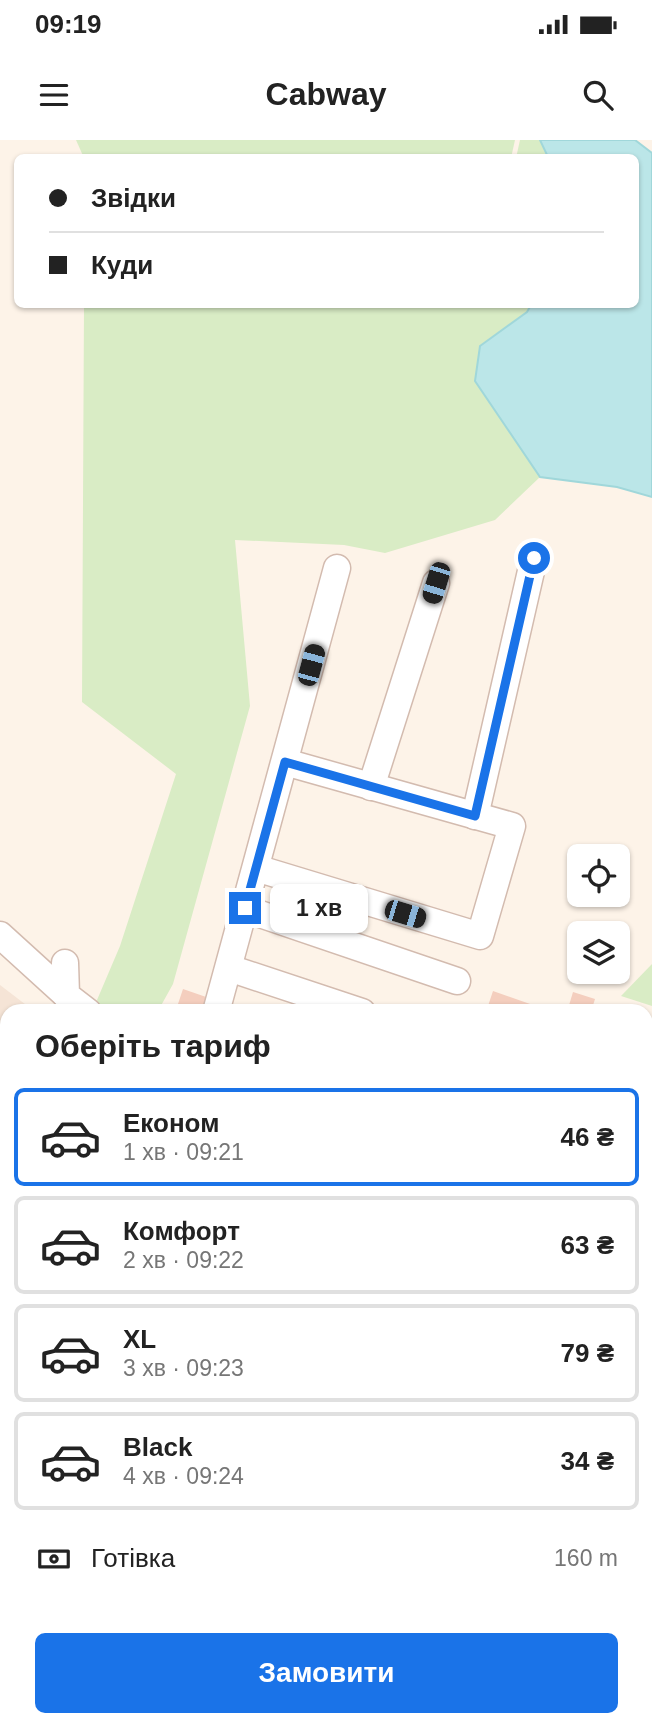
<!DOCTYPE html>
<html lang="uk">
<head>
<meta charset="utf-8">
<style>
	body { margin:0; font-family:Helvetica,sans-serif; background:#f6f6f6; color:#222; height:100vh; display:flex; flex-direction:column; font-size:26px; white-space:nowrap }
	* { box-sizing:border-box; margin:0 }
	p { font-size:23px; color:#767676 }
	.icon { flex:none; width:38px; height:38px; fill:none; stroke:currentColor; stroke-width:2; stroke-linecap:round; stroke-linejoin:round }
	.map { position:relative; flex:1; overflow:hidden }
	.drawer { position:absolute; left:0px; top:864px; width:653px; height:723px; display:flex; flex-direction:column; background:#fff; border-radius:21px 21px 0 0; box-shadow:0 2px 5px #0004 }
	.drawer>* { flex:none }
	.banner { position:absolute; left:14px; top:14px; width:625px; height:154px; border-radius:10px; box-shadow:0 2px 5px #0004; display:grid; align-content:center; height:154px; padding:0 35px; background:#fff }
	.controls { position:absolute; left:567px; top:704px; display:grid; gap:14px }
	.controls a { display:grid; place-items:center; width:63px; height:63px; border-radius:10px; background:#fff; box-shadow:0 2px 5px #0004; font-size:35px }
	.end { position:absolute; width:32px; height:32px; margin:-16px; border:9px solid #1a73e8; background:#fff; box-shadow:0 0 0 4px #fff }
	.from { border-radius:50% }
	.bubble { position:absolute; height:49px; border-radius:10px; background:#fff; box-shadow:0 2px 5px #0004; font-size:23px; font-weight:800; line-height:49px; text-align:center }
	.car { position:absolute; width:21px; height:42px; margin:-21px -10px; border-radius:9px; box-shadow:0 0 5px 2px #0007; background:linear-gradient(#222 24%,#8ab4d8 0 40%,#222 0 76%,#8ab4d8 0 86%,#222 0) }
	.banner b { display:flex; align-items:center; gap:24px; height:66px; font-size:26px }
	.banner b+b { border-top:2px solid #e0e0e0 }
	.banner i { width:18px; height:18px; background:#222 }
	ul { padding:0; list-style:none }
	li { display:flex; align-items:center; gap:21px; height:98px; margin:0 14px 10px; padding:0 21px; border:4px solid #e0e0e0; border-radius:10px }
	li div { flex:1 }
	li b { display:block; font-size:26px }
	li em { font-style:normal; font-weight:800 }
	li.current { border-color:#1a73e8 }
	li>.icon { width:63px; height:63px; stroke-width:1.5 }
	h2 { padding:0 35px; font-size:32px; line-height:84px }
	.pay { display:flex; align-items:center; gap:18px; height:77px; padding:0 35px; font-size:26px }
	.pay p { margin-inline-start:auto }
	.action { display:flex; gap:14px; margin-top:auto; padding:14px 35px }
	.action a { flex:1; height:80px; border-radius:10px; background:#1a73e8; color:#fff; font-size:28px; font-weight:800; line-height:80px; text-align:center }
	.status { display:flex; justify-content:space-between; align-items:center; height:49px; padding:0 35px; background:#fff; direction:ltr }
	.status svg { height:19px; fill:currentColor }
	header { display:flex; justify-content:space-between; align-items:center; height:91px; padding:0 35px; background:#fff; font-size:32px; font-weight:800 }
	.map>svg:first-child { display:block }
	.residential { fill:#f5e4d6 }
	.education { fill:#f0e4fa }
	.green { fill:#d9ecc5 }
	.water { fill:#bbe6e8; stroke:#a0d7da; stroke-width:2 }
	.building { fill:#f4cebe }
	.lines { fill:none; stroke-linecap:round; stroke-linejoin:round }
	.minor-casing { stroke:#d3bbaf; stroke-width:29 }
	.minor { stroke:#fff; stroke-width:26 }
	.route { stroke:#1a73e8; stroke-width:9 }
</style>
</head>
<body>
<div class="status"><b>09:19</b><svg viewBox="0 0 49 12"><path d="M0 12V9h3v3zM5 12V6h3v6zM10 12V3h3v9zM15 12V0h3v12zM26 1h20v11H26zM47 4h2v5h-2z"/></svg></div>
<header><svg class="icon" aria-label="menu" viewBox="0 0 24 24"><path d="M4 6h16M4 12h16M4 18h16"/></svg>Cabway<svg class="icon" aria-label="search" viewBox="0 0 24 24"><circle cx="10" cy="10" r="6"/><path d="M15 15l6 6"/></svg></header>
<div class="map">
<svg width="652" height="1586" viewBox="0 0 652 1586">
	<rect width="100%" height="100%" fill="#fdf3e8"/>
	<g class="residential">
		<path d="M 0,845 L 34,871 L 7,872 L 7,1396 L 0,1417 Z"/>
		<path d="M 646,1330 L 652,1332 L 652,1557 L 646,1555 Z"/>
		<path d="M 31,1580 L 380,1580 L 378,1586 L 29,1586 Z"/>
	</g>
	<path class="education" d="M 646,1558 L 652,1560 L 652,1586 L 382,1586 L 383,1580 L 646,1580 Z"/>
	<g class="green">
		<path d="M 76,0 L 515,0 L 511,18 L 84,18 Z"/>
		<path d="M 520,0 L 540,0 L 548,17 L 516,18 Z"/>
		<path d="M 84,165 L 531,165 L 527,172 L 480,206 L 475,241 L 540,337 L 495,380 L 385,413 L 344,405 L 235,400 L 250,566 L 173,844 L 158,871 L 100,871 L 97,860 L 120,806 L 176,634 L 82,562 Z"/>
		<path d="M 652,824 L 652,866 L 621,856 Z"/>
		<path d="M 646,1195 L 652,1197 L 652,1327 L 646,1325 Z"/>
		<path d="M 7,1539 L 7,1580 L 27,1580 L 25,1586 L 0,1586 L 0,1560 Z"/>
	</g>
	<path class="water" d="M 540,0 L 635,0 L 652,13 L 652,357 L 617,347 L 540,337 L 475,241 L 480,206 L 527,172 L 531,165 L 635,164 L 635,18 L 548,17 Z"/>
	<g class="building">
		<path d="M 183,849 L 209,858 L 205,872 L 178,864 Z"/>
		<path d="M 493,851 L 550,871 L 550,872 L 486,872 Z"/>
		<path d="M 573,852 L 595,859 L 591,872 L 567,872 Z"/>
		<path d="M 646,1384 L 652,1386 L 652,1440 L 646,1438 Z"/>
		<path d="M 155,1580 L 184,1580 L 182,1586 Z"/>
		<path d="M 351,1580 L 371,1580 L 369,1586 L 350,1586 Z"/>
		<path d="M 597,1580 L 615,1580 L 614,1586 L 595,1586 Z"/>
	</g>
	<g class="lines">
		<g class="minor-casing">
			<g id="minor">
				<path d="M 371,647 L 436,443"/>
				<path d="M 475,676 L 534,418"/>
				<path d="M 256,728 L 480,796 L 512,686 L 285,622"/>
				<path d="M 245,769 L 457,841"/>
				<path d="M 0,795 L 66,855"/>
				<path d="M 65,823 L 66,855 L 88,872"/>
				<path d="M 229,828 L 362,872"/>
				<path d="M 216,872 L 337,428"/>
				<path d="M 646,1046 L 652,1049"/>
				<path d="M 646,1106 L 652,1108"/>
				<path d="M 0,1471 L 7,1451"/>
				<path d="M 646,1476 L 652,1478"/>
				<path d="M 435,1580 L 453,1586"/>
				<path d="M 36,1586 L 38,1580"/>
				<path d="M 192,1586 L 209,1580 L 229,1586"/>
				<path d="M 412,1586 L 414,1580"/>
			</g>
		</g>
		<use href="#minor" class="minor"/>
	</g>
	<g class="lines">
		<path class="route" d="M 245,768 L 285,622 L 475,676 L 534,418"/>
	</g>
</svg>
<div class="controls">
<a><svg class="icon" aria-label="locate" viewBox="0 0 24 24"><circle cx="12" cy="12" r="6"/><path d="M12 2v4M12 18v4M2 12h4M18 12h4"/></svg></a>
<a><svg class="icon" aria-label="layers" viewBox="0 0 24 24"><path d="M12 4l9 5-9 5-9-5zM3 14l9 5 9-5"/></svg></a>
</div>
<i class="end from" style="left:534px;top:418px"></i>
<i class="end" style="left:245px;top:768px"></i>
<div class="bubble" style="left:270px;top:744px;width:98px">1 хв</div>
<i class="car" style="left:436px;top:443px;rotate:197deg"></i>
<i class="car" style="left:311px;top:525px;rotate:15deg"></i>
<i class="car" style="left:405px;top:774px;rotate:107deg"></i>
<div class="banner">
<b><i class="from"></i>Звідки</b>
<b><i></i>Куди</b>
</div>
<section class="drawer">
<h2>Оберіть тариф</h2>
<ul>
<li class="current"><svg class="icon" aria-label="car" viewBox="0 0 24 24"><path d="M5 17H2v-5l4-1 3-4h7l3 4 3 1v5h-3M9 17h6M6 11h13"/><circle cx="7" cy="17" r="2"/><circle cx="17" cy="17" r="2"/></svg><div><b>Економ</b><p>1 хв · 09:21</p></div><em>46 ₴</em></li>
<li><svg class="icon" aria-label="car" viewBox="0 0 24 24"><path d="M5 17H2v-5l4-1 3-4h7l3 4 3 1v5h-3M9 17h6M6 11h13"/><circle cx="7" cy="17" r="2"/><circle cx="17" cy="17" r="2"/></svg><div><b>Комфорт</b><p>2 хв · 09:22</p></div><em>63 ₴</em></li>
<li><svg class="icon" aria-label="car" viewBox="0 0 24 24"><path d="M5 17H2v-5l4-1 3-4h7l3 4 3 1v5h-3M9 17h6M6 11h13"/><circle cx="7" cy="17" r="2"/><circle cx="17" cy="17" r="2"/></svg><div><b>XL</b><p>3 хв · 09:23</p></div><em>79 ₴</em></li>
<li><svg class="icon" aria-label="car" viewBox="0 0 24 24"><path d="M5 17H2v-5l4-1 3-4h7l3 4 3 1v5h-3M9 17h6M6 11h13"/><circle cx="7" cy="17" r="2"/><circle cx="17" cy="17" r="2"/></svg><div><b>Black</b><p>4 хв · 09:24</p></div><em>34 ₴</em></li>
</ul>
<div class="pay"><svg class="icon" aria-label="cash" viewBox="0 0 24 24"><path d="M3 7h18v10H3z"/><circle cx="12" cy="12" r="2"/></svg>Готівка<p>160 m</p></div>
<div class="action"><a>Замовити</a></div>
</section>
</div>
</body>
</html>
